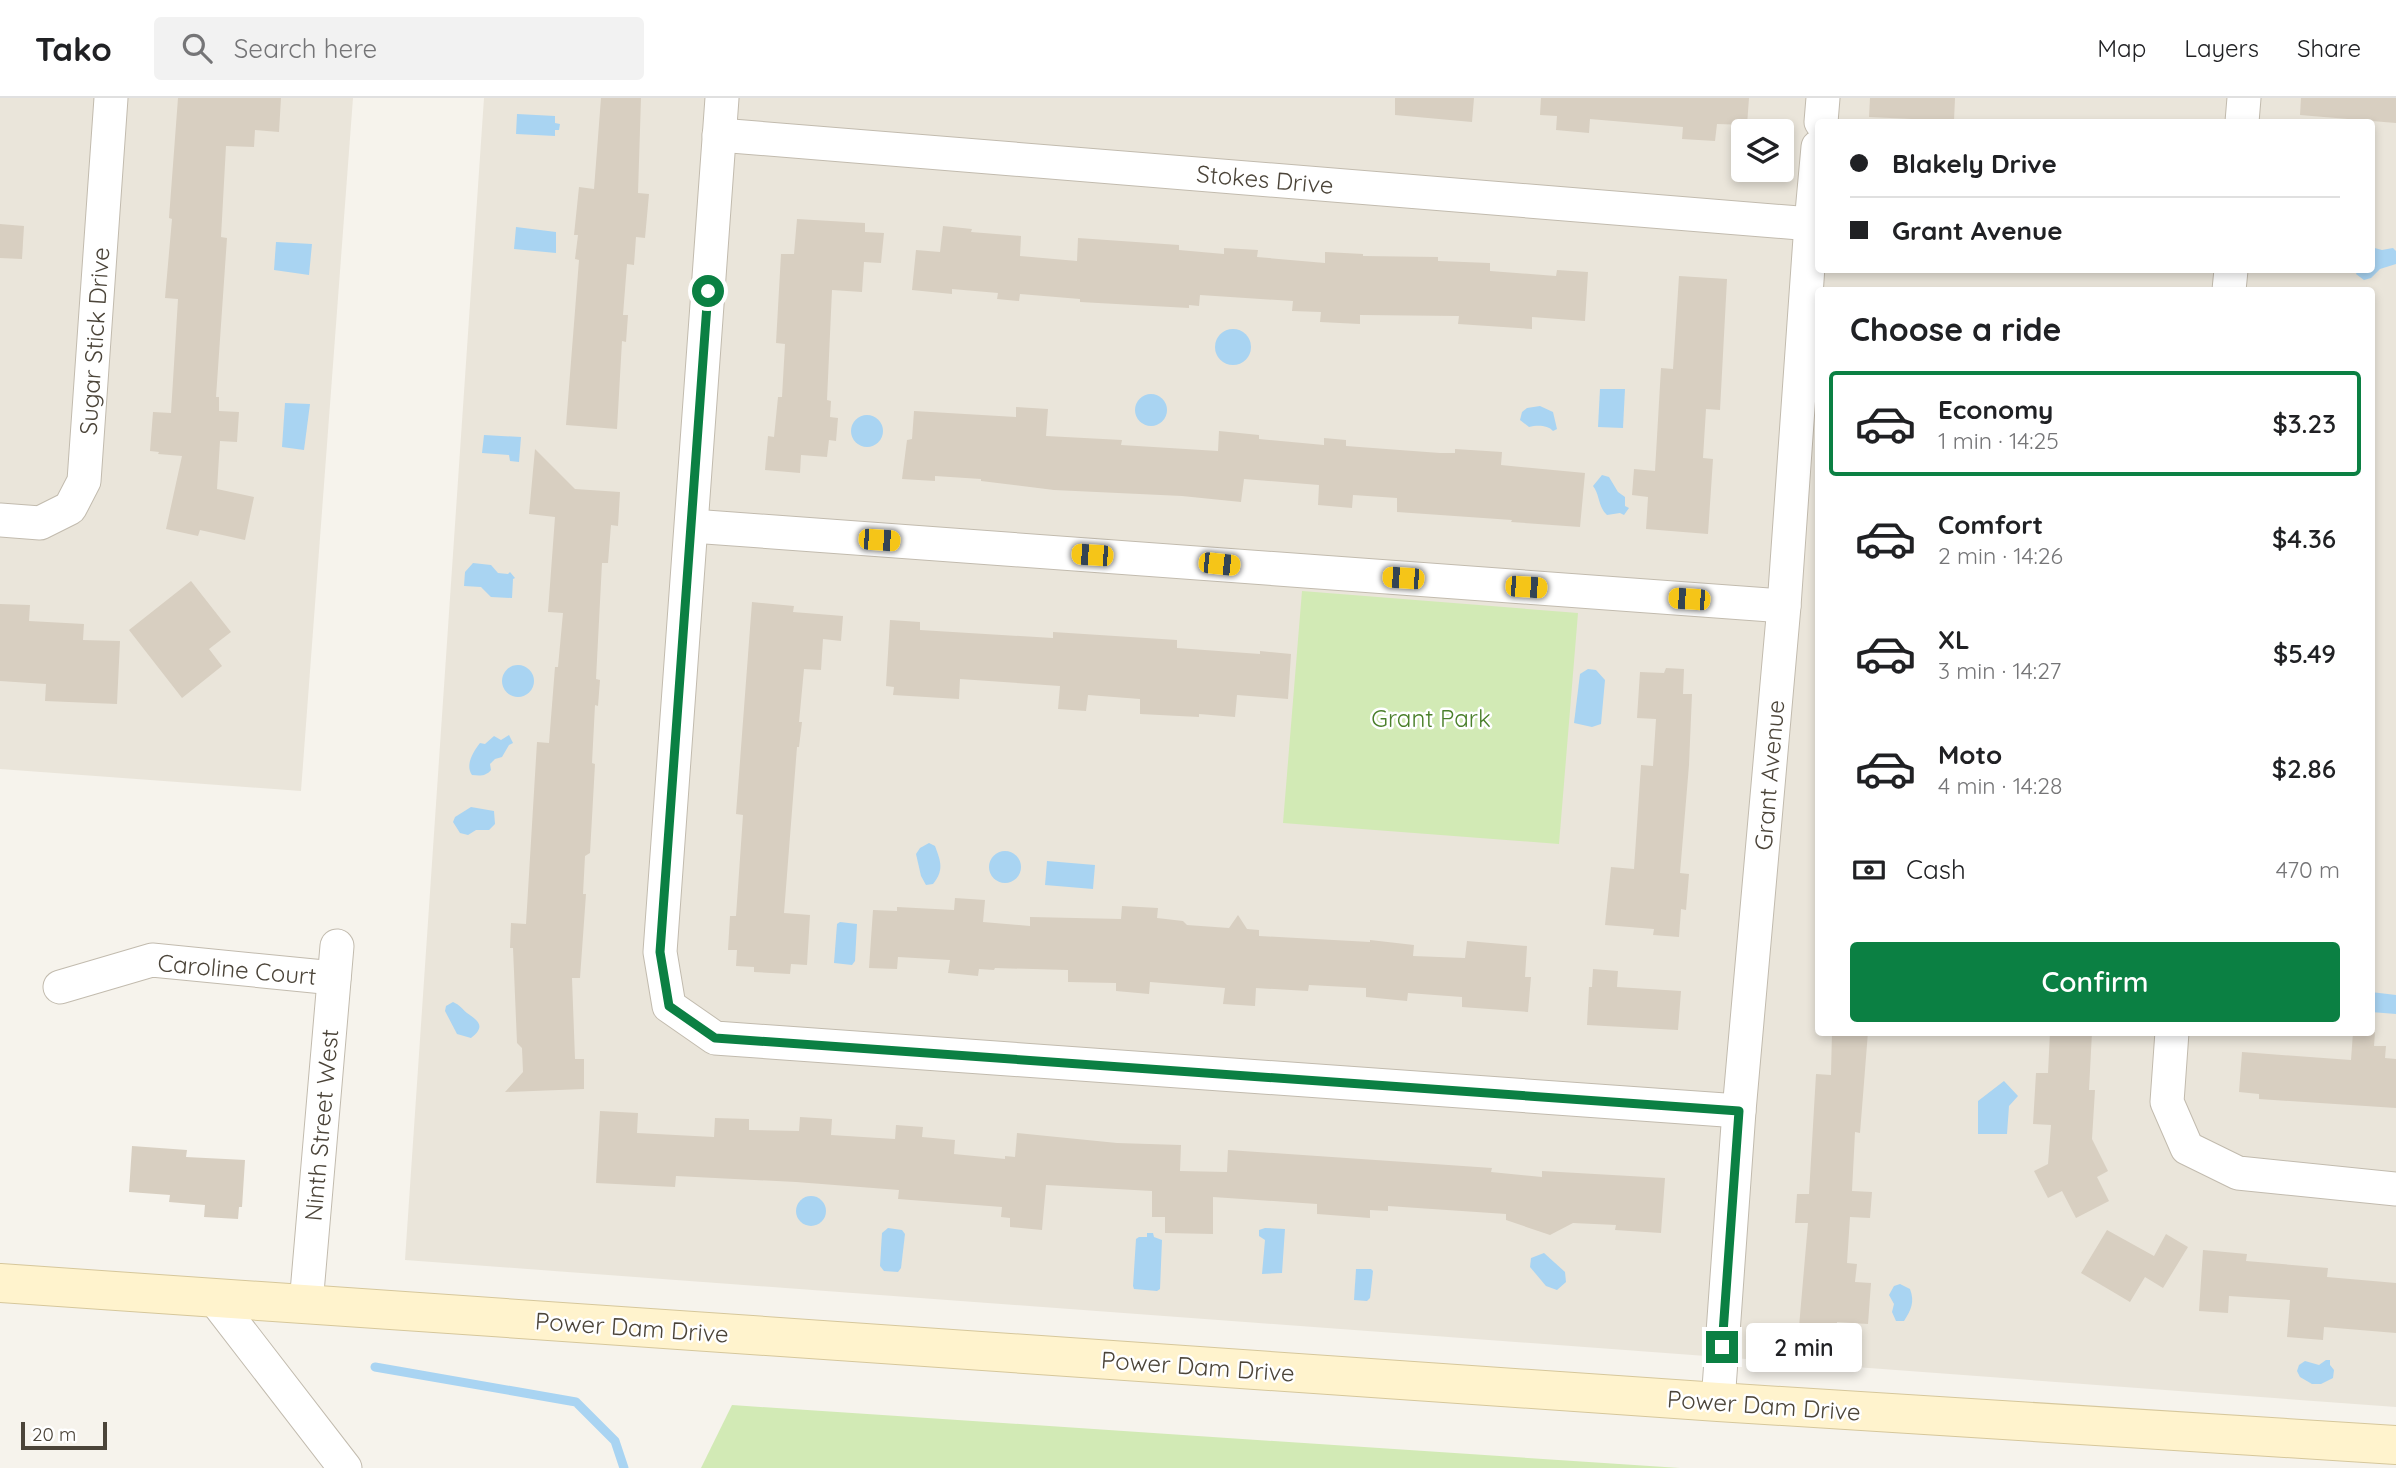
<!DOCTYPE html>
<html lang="en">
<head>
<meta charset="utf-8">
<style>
	body { margin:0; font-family:Quicksand,sans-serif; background:#f2f2f2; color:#202124; height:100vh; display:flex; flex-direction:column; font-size:26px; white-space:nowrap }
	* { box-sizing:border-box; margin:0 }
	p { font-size:23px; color:#757577 }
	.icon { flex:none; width:38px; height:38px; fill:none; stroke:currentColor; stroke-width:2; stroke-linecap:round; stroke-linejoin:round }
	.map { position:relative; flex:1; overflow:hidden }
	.panel { position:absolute; left:1815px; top:189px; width:560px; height:749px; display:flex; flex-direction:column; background:#fff; border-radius:7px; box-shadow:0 4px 10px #0003 }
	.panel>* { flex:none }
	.banner { position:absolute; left:1815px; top:21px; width:560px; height:154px; border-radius:7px; box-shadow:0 4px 10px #0003; display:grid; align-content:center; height:154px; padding:0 35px; background:#fff }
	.fabs { position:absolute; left:1731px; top:21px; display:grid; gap:14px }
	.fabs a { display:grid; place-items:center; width:63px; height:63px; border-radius:7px; background:#fff; box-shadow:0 4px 10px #0003; font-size:35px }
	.scale { position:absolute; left:21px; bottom:18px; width:86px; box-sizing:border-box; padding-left:7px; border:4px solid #4b4439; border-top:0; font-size:19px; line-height:24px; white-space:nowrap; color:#4b4439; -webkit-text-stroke:5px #fff; paint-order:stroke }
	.end { position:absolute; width:32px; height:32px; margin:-16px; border:9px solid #0b8043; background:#fff; box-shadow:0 0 0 4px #fff }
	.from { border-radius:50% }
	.bubble { position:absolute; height:49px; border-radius:7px; background:#fff; box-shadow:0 4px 10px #0003; font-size:23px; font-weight:600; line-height:49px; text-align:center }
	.car { position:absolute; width:21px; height:42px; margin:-21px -10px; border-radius:9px; box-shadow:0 0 5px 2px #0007; background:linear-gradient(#f5c518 24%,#345 0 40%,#f5c518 0 76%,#345 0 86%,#f5c518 0) }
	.banner b { display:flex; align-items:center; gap:24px; height:66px; font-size:26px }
	.banner b+b { border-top:2px solid #e0e0e0 }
	.banner i { width:18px; height:18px; background:#202124 }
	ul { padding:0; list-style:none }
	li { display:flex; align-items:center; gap:21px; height:105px; margin:0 14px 10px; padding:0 21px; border:4px solid transparent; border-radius:7px }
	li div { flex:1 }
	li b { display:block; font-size:26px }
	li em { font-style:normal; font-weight:600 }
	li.active { border-color:#0b8043 }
	li>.icon { width:63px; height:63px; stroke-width:1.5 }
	h2 { padding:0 35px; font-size:32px; line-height:84px }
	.pay { display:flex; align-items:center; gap:18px; height:77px; padding:0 35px; font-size:26px }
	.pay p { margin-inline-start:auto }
	.primary-button { display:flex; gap:14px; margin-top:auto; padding:14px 35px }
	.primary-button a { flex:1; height:80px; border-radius:7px; background:#0b8043; color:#fff; font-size:28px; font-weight:600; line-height:80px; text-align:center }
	header { display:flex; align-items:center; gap:42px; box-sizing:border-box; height:98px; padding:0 35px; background:#fff; border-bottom:2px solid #e0e0e0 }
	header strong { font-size:33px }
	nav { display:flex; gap:38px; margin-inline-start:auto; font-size:24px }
	.search { width:490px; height:63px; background:#f2f2f2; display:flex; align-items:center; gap:18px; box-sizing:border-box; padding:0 24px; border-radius:7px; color:#757577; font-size:26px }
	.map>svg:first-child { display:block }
	.residential { fill:#eae5da; fill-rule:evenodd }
	.green { fill:#d2eab5 }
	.water { fill:#a9d4f2 }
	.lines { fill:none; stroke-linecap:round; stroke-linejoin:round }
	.stream { stroke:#a9d4f2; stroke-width:9 }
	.building { fill:#d8cfc1 }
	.minor-casing { stroke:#c2bbae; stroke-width:35 }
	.secondary-casing { stroke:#d6c79b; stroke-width:40 }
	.minor { stroke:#fff; stroke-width:33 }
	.secondary { stroke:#fff3cd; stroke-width:38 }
	.route { stroke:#0b8043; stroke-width:9 }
	.labels { text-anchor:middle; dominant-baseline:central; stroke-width:5; stroke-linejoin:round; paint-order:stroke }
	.street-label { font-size:24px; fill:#4b4439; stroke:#fff }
	.park-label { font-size:24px; fill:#4a7f2a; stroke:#fff }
</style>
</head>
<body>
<header>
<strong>Tako</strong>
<div class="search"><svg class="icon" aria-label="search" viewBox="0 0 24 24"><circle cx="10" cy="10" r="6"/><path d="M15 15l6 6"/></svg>Search here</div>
<nav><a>Map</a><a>Layers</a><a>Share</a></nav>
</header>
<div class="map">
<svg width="2396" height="1370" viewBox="0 0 2396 1370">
	<rect width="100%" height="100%" fill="#f6f3ec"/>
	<g class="residential">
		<path d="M 0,0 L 353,0 L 301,693 L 0,671 Z"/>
		<path d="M 484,0 L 2396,0 L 2396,1309 L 405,1162 ZM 1818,24 L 2371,24 L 2371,172 L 1818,172 ZM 1743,33 L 1782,33 L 1782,72 L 1743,72 ZM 1818,192 L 2371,192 L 2371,934 L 1818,934 Z"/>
	</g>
	<g class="green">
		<path d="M 1302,493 L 1578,515 L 1559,746 L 1283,725 Z"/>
		<path d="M 732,1307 L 1680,1370 L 701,1370 Z"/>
	</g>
	<g class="water">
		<path d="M 517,16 L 555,18 L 555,25 L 560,26 L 559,32 L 555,32 L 555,38 L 516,36 Z"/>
		<path d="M 516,129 L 556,134 L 556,155 L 514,151 Z"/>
		<path d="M 276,144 L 312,146 L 309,177 L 274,172 Z"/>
		<path d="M 2371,149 L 2382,152 L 2393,150 L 2396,153 L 2396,166 L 2380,171 L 2371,180 L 2364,182 L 2356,176 L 2358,172 L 2371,172 Z"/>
		<circle cx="1233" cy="249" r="18"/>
		<path d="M 1600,291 L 1625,291 L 1623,330 L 1598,329 Z"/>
		<circle cx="1151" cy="312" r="16"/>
		<path d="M 285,305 L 310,306 L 304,352 L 282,349 Z"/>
		<path d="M 1540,308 L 1553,314 L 1557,331 L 1553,333 C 1548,327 1537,327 1529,329 L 1520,322 L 1522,314 L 1527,310 Z"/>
		<circle cx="867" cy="333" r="16"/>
		<path d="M 484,337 L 521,339 L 519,364 L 510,363 L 509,357 L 482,355 Z"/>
		<path d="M 1602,377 L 1609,379 L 1618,394 L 1625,399 L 1625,408 L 1629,410 L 1624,417 L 1620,415 L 1607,417 C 1598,409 1600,397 1593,388 Z"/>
		<path d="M 473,465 L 491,467 L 498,475 L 508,476 L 510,474 L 515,480 L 513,481 L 512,500 L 491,499 L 481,489 L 464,488 L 465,474 Z"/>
		<circle cx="518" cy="583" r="16"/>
		<path d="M 1588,571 L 1596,572 L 1605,582 L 1601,626 L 1592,629 L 1574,625 L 1580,576 Z"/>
		<path d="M 509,637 L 513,645 L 509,647 L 502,659 L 495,661 L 490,666 L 491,672 C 486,678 481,678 472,677 C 465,667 473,654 480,645 L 485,646 L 494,638 L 501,642 Z"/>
		<path d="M 471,709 L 494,713 L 495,726 L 489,732 L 476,732 L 468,737 L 460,735 L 453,724 L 455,719 Z"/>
		<path d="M 929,745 L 935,748 C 941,764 944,772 933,786 L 926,787 L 921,778 L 916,756 L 920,750 Z"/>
		<circle cx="1005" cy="769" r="16"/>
		<path d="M 1047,763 L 1095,767 L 1093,791 L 1045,787 Z"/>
		<path d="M 840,824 L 857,826 L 855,863 L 852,867 L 834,865 L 837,826 Z"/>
		<path d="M 2371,894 L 2396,897 L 2396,916 L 2371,914 Z"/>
		<path d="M 453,904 C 460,907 461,910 467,915 C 477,922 487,928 471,940 L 457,936 L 445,913 L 446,908 Z"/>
		<path d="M 2004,983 L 2018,998 L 2009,1008 L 2007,1036 L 1978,1036 L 1978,1003 Z"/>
		<circle cx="811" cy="1113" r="15"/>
		<path d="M 888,1130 L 902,1132 L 905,1136 L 901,1170 L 898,1174 L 884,1173 L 880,1168 L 882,1135 Z"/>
		<path d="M 1265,1130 L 1285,1131 L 1282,1175 L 1262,1176 L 1265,1142 L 1259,1138 L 1259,1132 Z"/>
		<path d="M 1147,1135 L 1153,1135 L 1154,1139 L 1162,1142 L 1160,1191 L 1157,1193 L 1134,1191 L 1133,1188 L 1136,1141 L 1139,1139 L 1147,1139 Z"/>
		<path d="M 1544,1155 L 1565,1174 L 1566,1184 L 1557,1192 L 1546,1188 L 1530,1169 L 1531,1160 Z"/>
		<path d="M 1356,1171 L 1371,1171 L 1373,1173 L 1370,1200 L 1367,1203 L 1354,1202 Z"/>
		<path d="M 1900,1186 L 1910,1191 C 1915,1204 1911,1212 1904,1223 L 1896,1223 L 1892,1214 L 1894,1206 L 1889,1197 L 1894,1188 Z"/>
		<path d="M 2326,1262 L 2330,1262 L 2330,1267 L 2334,1272 L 2333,1280 L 2321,1286 L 2312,1286 L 2300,1279 L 2297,1273 L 2299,1267 L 2305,1263 L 2319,1267 Z"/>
	</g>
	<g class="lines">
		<path class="stream" d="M 375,1269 L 576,1304 L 615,1343 L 624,1370"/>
	</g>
	<g class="building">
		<path d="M 178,0 L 281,0 L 279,34 L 255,32 L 254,49 L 226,48 L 221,139 L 227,140 L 216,299 L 219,299 L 219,313 L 239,314 L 237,344 L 220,343 L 217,391 L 254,399 L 245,442 L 200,432 L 198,438 L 166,431 L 182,358 L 158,356 L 159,354 L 150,353 L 153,314 L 171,315 L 178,201 L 165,200 L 172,121 L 169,120 Z"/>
		<path d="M 601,0 L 641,0 L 638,95 L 649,96 L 645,140 L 636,139 L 634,167 L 627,166 L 623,217 L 628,217 L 626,244 L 622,243 L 617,331 L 566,327 L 579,162 L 575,161 L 578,137 L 574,137 L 579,89 L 594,91 Z"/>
		<path d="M 1395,0 L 1474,0 L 1472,24 L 1395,17 Z"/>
		<path d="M 1541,0 L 1749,0 L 1747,27 L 1717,26 L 1715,43 L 1682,41 L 1683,29 L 1590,21 L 1589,35 L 1556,32 L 1557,18 L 1540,17 Z"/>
		<path d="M 1870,0 L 1955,0 L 1954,23 L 1869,19 Z"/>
		<path d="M 2301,0 L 2396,0 L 2396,25 L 2300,17 Z"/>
		<path d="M 797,121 L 865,125 L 865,134 L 884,135 L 881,165 L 864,164 L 862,194 L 832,192 L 827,302 L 831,303 L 830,319 L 838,320 L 836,343 L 829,342 L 827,359 L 801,357 L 800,375 L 765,372 L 768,338 L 774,339 L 778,299 L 782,299 L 785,246 L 776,245 L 781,156 L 794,156 Z"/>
		<path d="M 0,126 L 24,128 L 22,161 L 0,160 Z"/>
		<path d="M 943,128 L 972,131 L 971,134 L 1021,138 L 1020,158 L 1077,163 L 1078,140 L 1179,147 L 1179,152 L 1224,156 L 1224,150 L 1258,152 L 1257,159 L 1325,165 L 1325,154 L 1363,156 L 1363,158 L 1438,159 L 1438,163 L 1490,165 L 1490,173 L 1556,178 L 1557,172 L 1588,174 L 1585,223 L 1532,219 L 1532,231 L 1458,226 L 1459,218 L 1360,217 L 1360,226 L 1320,224 L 1321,214 L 1292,213 L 1293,203 L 1200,197 L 1199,208 L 1189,207 L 1189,210 L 1080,204 L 1080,201 L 1020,196 L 1019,203 L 997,201 L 998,195 L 952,191 L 952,196 L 912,192 L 916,152 L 940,154 Z"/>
		<path d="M 1679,178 L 1727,181 L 1720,312 L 1706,311 L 1703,360 L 1713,361 L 1708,436 L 1646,431 L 1648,399 L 1632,397 L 1634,371 L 1655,373 L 1661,270 L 1673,271 Z"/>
		<path d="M 1016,309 L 1048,311 L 1046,338 L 1122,342 L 1121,347 L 1218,353 L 1219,333 L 1259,337 L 1259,341 L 1324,347 L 1324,340 L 1346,342 L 1346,348 L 1440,355 L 1455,355 L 1455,351 L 1502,354 L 1501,367 L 1585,375 L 1580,429 L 1511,424 L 1512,422 L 1397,414 L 1397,400 L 1353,397 L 1352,410 L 1318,407 L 1319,387 L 1244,381 L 1241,404 L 1182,398 L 1054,392 L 981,383 L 981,381 L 935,378 L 935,383 L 902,381 L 907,342 L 912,341 L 914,313 L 1016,319 Z"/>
		<path d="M 535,351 L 575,391 L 620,394 L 618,428 L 611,427 L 608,465 L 602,465 L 596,581 L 600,582 L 598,608 L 595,607 L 592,665 L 595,666 L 590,755 L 585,758 L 583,796 L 586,796 L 580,880 L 572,880 L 575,961 L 584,961 L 584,991 L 505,994 L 523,974 L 522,950 L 517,945 L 513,850 L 510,850 L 511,825 L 526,826 L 537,644 L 549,645 L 555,569 L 558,569 L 563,515 L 548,514 L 555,419 L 529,416 Z"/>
		<path d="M 191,483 L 231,534 L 209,551 L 222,568 L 182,600 L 129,532 Z"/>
		<path d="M 752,504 L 794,508 L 793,514 L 843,518 L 841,543 L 823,541 L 821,572 L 804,571 L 799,624 L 802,624 L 799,649 L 797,649 L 784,815 L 810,817 L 807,867 L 791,866 L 790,876 L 754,874 L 754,869 L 736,868 L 737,852 L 728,852 L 730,818 L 736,818 L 743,717 L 736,716 Z"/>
		<path d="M 0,506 L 30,507 L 29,523 L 84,526 L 83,542 L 120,543 L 117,606 L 45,603 L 46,586 L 0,583 Z"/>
		<path d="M 890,522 L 920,524 L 920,532 L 1053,540 L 1053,534 L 1177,542 L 1177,550 L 1260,556 L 1260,553 L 1291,556 L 1288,601 L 1237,597 L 1235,619 L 1199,616 L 1199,619 L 1140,616 L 1140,601 L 1088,597 L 1086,613 L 1058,611 L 1060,588 L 960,581 L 959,601 L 893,597 L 894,589 L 886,588 Z"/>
		<path d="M 1666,570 L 1684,571 L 1683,596 L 1692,596 L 1689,667 L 1680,775 L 1689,776 L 1686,812 L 1681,811 L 1679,839 L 1653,837 L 1654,831 L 1605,827 L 1611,769 L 1634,771 L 1641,667 L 1653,668 L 1656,621 L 1637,620 L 1640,574 L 1664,575 Z"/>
		<path d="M 955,800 L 985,802 L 983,824 L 1030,828 L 1030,819 L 1121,821 L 1122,808 L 1158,810 L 1157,820 L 1183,823 L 1187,827 L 1229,830 L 1238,817 L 1247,831 L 1259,832 L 1259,838 L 1370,844 L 1370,842 L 1414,847 L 1413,858 L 1465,860 L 1467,843 L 1527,848 L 1525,879 L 1531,879 L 1528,914 L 1462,909 L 1462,899 L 1408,895 L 1407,903 L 1366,899 L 1366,890 L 1309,887 L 1308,893 L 1256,890 L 1255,908 L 1223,906 L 1225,890 L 1150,884 L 1149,896 L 1116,893 L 1116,885 L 1068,884 L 1068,872 L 995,870 L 994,872 L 979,871 L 978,878 L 948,875 L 950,862 L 898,859 L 897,871 L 869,870 L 873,812 L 897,813 L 897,809 L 954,812 Z"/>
		<path d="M 1593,871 L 1618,873 L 1617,889 L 1681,893 L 1678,932 L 1587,927 L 1589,889 L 1592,889 Z"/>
		<path d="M 1832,934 L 1868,934 L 1860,1035 L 1855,1034 L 1852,1093 L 1872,1094 L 1870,1120 L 1850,1119 L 1847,1165 L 1857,1166 L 1855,1184 L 1871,1185 L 1868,1226 L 1837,1224 L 1837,1232 L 1799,1229 L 1808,1125 L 1795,1125 L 1797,1096 L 1809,1096 L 1816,976 L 1831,977 Z"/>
		<path d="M 2050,934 L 2092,934 L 2089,992 L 2095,992 L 2092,1041 L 2108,1073 L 2097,1079 L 2109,1103 L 2076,1120 L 2062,1093 L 2048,1100 L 2034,1073 L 2048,1066 L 2051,1027 L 2033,1026 L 2036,975 L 2048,975 Z"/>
		<path d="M 2353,934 L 2375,934 L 2374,948 L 2386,948 L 2385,960 L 2396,961 L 2396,1010 L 2259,1001 L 2259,996 L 2239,994 L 2242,954 L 2351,962 Z"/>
		<path d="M 600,1013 L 638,1015 L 637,1035 L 714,1039 L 715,1020 L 749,1021 L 749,1032 L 799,1033 L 800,1019 L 832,1021 L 831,1037 L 895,1041 L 896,1027 L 923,1029 L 922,1039 L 955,1042 L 954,1056 L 1005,1061 L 1005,1058 L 1015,1059 L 1017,1035 L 1117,1045 L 1181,1047 L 1180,1073 L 1227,1074 L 1228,1052 L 1492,1070 L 1491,1074 L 1542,1079 L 1542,1073 L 1665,1080 L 1661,1135 L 1615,1132 L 1616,1127 L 1573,1125 L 1550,1137 L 1506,1122 L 1506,1116 L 1388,1108 L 1388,1113 L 1370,1112 L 1370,1120 L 1317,1116 L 1317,1106 L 1213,1099 L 1213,1136 L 1165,1135 L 1165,1119 L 1152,1119 L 1152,1093 L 1046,1087 L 1042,1132 L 1010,1129 L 1010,1120 L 1001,1119 L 1002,1109 L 898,1101 L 899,1092 L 796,1084 L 676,1078 L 675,1089 L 596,1085 Z"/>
		<path d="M 132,1048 L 187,1052 L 186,1059 L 245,1062 L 242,1109 L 239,1109 L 238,1121 L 204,1119 L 205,1107 L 169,1104 L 170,1097 L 129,1094 Z"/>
		<path d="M 2107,1132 L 2154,1158 L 2166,1136 L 2188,1149 L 2163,1190 L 2145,1179 L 2130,1204 L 2081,1175 Z"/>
		<path d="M 2203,1152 L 2247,1156 L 2246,1163 L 2328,1170 L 2327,1179 L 2396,1185 L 2396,1235 L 2324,1229 L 2323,1242 L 2287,1239 L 2290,1202 L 2229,1198 L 2228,1215 L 2199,1213 Z"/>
	</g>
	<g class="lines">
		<g class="minor-casing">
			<g id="minor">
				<path d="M 722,0 L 660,854 L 669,908 L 715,940 L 1739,1013"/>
				<path d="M 1821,24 L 1823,0"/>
				<path d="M 2242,24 L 2244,0"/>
				<path d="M 719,37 L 1811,126"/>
				<path d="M 2229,192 L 2231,172"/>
				<path d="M 0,422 L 40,425 L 70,410 L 84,383 L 111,0"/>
				<path d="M 692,428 L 1784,508"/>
				<path d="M 60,889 L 152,862 L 334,880"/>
				<path d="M 2172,934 L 2167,1004 L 2187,1050 L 2238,1075 L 2396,1091"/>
				<path d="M 213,1199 L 345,1370"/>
				<path d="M 306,1206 L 337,848"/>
				<path d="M 1718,1304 L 1739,1013 L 1784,508 L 1811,126 L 1818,49"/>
			</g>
		</g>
		<g class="secondary-casing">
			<path id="secondary" d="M 0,1185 L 1718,1304 L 2396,1347"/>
		</g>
		<use href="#minor" class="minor"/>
		<use href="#secondary" class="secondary"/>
	</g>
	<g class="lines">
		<path class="route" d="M 708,193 L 660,854 L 669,908 L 715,940 L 1739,1013 L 1722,1249"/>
	</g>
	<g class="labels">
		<g class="street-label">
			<text transform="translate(1265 81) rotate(5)">Stokes Drive</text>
			<text transform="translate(94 243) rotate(-86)">Sugar Stick Drive</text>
			<text transform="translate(1769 677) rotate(-85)">Grant Avenue</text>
			<text transform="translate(237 871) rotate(5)">Caroline Court</text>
			<text transform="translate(321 1027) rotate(-85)">Ninth Street West</text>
			<text transform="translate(632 1229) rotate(4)">Power Dam Drive</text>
			<text transform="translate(1198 1268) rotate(4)">Power Dam Drive</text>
			<text transform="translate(1764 1307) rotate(4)">Power Dam Drive</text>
		</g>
		<g class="park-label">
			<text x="1431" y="620">Grant Park</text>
		</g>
	</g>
</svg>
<div class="fabs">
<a><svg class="icon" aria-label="layers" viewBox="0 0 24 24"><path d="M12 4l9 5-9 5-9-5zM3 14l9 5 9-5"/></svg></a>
</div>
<div class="scale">20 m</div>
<i class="end from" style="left:708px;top:193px"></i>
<i class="end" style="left:1722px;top:1249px"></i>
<div class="bubble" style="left:1746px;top:1225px;width:116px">2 min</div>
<i class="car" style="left:879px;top:442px;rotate:94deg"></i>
<i class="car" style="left:1092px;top:457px;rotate:274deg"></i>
<i class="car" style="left:1219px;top:466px;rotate:96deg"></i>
<i class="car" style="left:1403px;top:480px;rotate:274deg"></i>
<i class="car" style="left:1526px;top:489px;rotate:94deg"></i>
<i class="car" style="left:1689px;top:501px;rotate:274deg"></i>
<div class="banner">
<b><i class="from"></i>Blakely Drive</b>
<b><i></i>Grant Avenue</b>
</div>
<section class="panel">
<h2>Choose a ride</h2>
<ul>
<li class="active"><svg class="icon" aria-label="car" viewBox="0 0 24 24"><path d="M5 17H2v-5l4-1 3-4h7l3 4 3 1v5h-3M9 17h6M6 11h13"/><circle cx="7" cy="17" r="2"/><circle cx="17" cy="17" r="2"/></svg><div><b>Economy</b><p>1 min · 14:25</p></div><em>$3.23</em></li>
<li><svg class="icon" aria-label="car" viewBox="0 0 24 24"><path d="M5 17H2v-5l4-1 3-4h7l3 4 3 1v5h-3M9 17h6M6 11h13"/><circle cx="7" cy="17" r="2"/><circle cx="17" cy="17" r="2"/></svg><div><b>Comfort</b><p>2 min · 14:26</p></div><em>$4.36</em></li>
<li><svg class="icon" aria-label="car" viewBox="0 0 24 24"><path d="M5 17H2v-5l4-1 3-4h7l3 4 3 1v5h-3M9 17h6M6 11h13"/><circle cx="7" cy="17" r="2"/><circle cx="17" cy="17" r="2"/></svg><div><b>XL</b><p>3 min · 14:27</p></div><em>$5.49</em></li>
<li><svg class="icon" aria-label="car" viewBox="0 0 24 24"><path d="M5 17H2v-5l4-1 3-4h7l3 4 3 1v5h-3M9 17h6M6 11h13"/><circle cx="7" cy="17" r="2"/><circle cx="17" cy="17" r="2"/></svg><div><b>Moto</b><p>4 min · 14:28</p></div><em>$2.86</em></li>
</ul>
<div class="pay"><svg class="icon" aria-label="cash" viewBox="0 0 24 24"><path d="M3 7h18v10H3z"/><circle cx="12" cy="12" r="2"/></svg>Cash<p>470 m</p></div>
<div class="primary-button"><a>Confirm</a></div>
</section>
</div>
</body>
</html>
